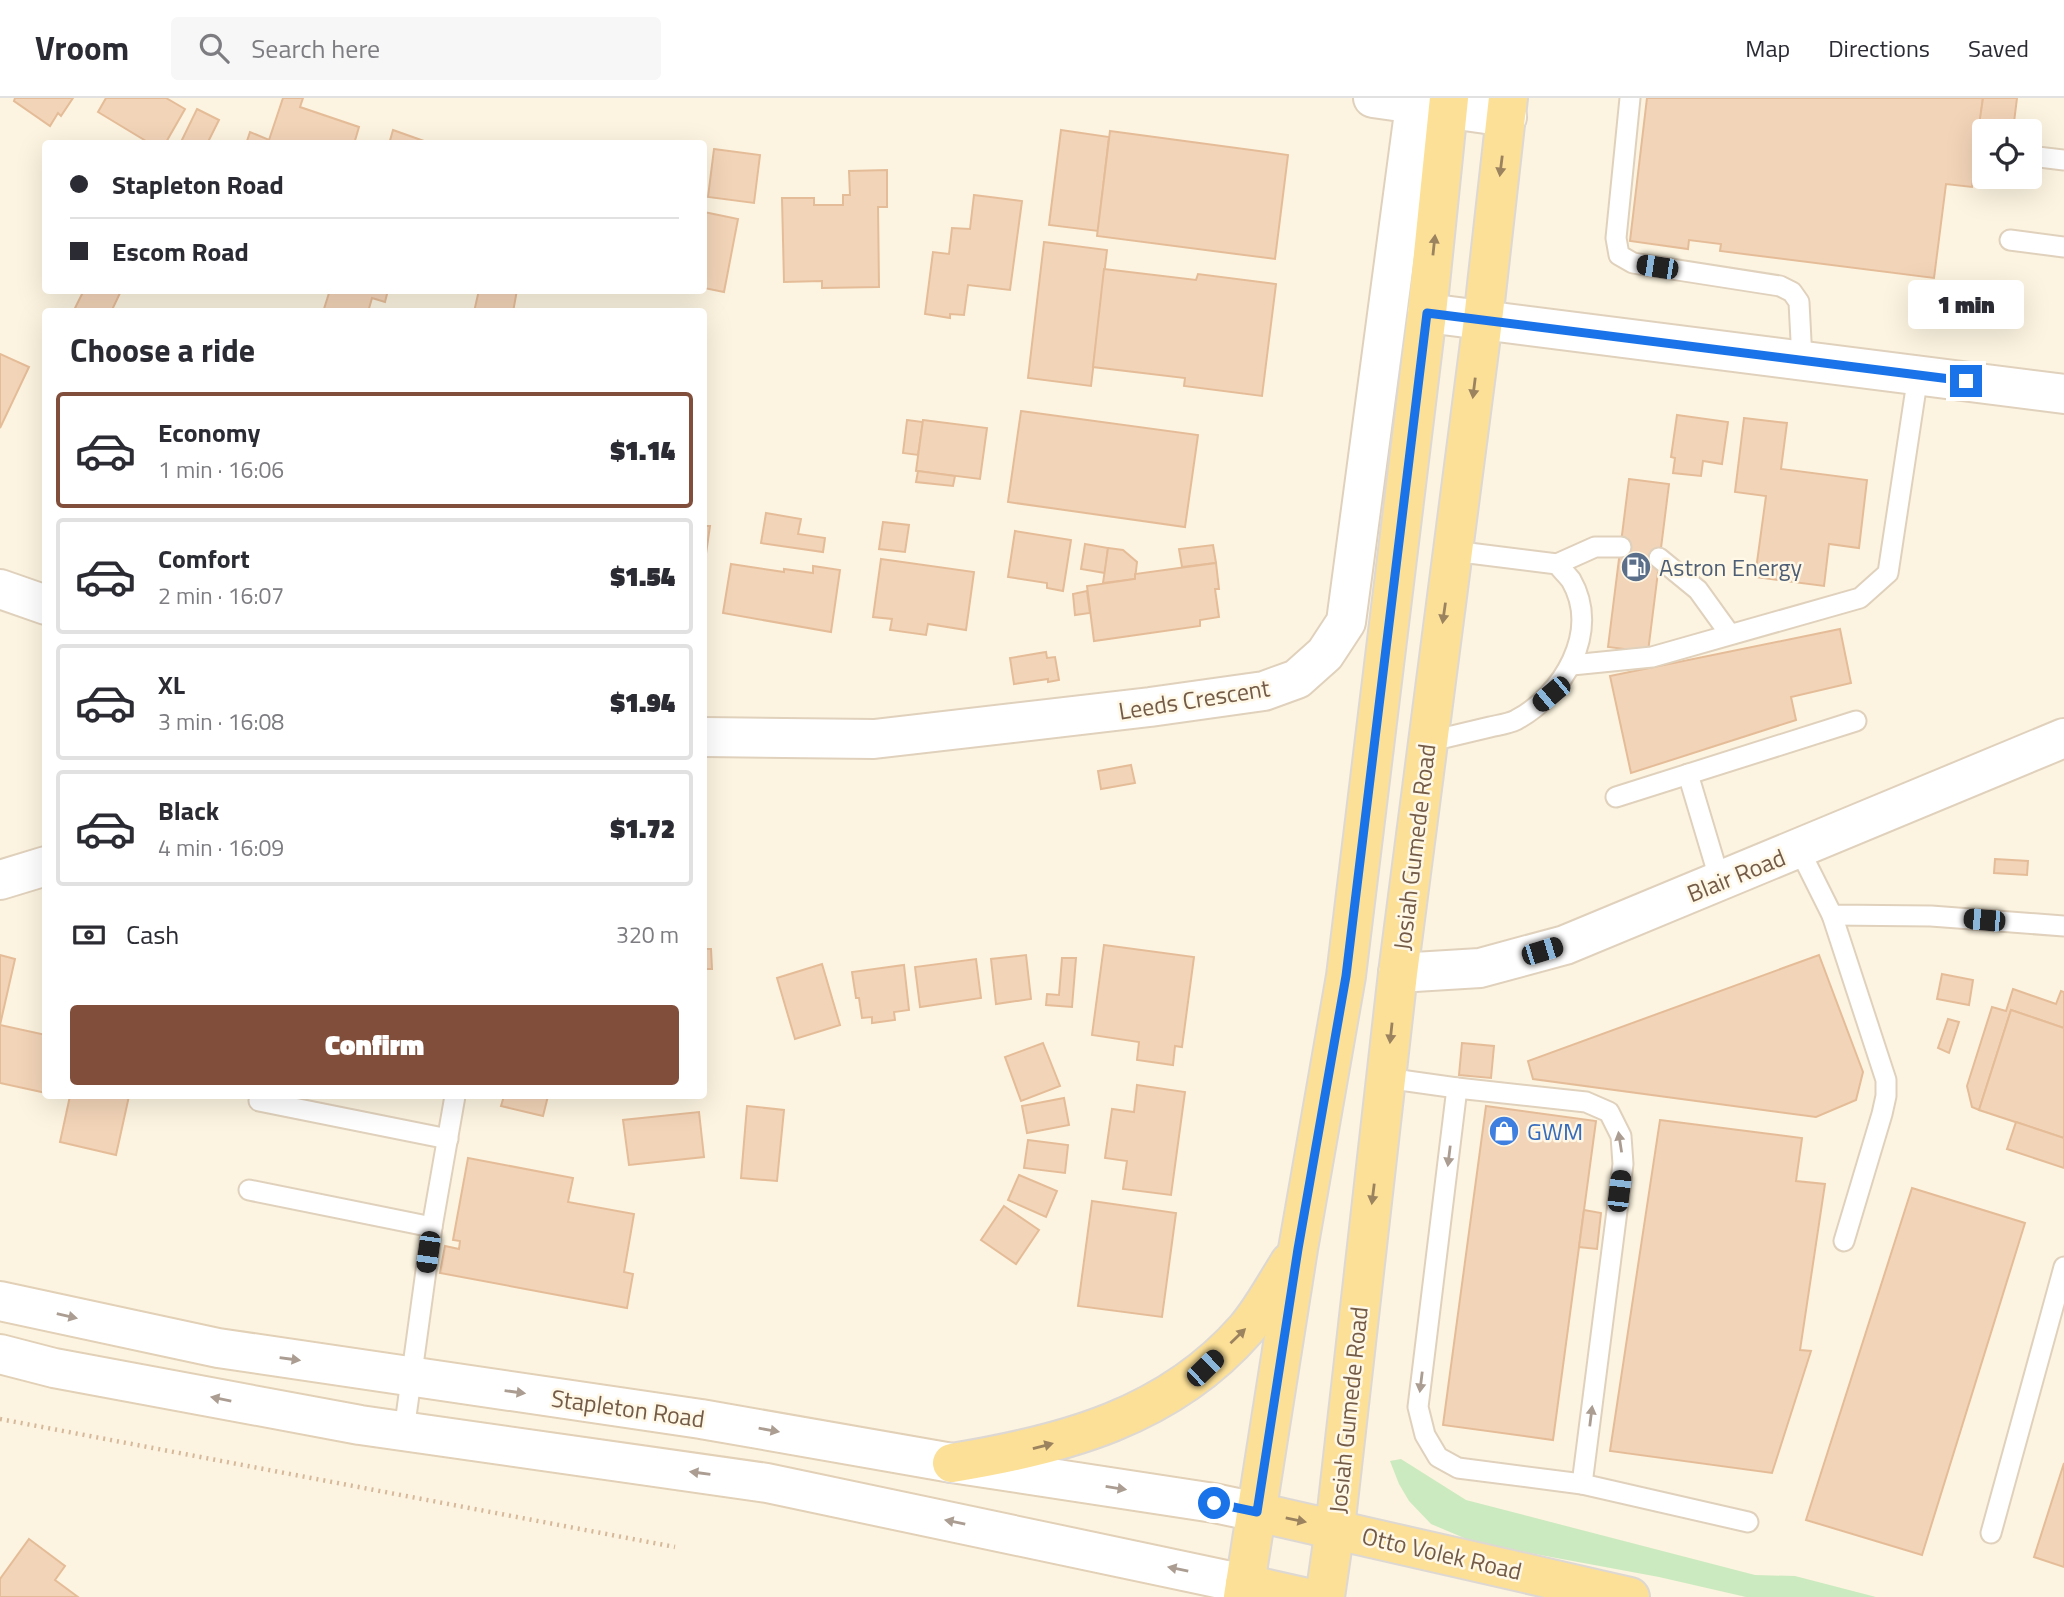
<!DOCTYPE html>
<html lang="en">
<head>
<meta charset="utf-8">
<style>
	body { margin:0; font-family:"Titillium Web",sans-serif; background:#f7f7f7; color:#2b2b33; height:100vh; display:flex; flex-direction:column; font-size:26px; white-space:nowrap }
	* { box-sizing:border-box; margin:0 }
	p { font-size:23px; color:#7c7c81 }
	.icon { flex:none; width:38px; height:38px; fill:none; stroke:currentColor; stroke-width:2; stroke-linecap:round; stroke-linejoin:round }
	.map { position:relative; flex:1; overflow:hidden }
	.drawer { position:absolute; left:42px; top:210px; width:665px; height:791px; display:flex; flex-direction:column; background:#fff; border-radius:7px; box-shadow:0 7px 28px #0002 }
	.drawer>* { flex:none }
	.top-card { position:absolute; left:42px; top:42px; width:665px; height:154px; border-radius:7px; box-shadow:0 7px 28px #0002; display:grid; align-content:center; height:154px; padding:0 28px; background:#fff }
	.buttons { position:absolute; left:1972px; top:21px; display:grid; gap:14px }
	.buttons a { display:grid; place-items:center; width:70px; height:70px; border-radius:7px; background:#fff; box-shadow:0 7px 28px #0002; font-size:35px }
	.end { position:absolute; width:32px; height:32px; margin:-16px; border:9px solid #1a73e8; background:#fff; box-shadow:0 0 0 4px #fff }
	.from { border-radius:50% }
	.bubble { position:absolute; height:49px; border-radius:7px; background:#fff; box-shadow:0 7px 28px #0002; font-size:23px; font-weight:800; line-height:49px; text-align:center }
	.car { position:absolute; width:21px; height:42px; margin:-21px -10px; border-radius:9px; box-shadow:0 0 5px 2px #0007; background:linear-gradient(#222 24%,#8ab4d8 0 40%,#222 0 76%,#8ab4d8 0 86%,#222 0) }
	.top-card b { display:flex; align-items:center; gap:24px; height:66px; font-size:26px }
	.top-card b+b { border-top:2px solid #e1e1e2 }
	.top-card i { width:18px; height:18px; background:#2b2b33 }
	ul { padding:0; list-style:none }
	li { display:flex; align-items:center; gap:21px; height:116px; margin:0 14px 10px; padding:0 14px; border:4px solid #e1e1e2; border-radius:7px }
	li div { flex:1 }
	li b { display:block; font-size:26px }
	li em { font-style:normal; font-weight:800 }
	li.active { border-color:#804e3a }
	li>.icon { width:63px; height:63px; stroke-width:1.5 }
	h2 { padding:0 28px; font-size:32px; line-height:84px }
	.pay { display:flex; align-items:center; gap:18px; height:77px; padding:0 28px; font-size:26px }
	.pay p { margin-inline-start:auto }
	.cta { display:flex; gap:14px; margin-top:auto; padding:14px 28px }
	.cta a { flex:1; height:80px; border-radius:7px; background:#804e3a; color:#fff; font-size:28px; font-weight:800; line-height:80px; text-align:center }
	header { display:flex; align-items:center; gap:42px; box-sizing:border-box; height:98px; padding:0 35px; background:#fff; border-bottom:2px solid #e1e1e2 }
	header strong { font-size:33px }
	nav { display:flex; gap:38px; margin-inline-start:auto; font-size:24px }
	.search { width:490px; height:63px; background:#f7f7f7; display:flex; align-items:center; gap:18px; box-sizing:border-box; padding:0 24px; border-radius:7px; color:#7c7c81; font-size:26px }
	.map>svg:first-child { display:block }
	.green { fill:#cceabf }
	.building { fill:#f2d4b8; stroke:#e5bc98; stroke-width:2 }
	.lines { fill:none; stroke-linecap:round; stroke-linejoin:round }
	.service-casing { stroke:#e0d1bc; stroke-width:23 }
	.minor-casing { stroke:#e0d1bc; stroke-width:42 }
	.tertiary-casing { stroke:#e0d1bc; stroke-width:42 }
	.secondary-casing { stroke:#e2d0b7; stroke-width:42 }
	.primary-casing { stroke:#ddd8d3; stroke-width:42 }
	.path { stroke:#d6b89b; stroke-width:4.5; stroke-dasharray:2 5; stroke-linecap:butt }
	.service { stroke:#fff; stroke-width:19 }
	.minor { stroke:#fff; stroke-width:38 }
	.tertiary { stroke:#fff; stroke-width:38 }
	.secondary { stroke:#fff; stroke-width:38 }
	.primary { stroke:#fce097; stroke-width:38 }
	.oneway { fill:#9c835f }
	.oneway2 { fill:#ab9d91 }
	.route { stroke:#1a73e8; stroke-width:9 }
	.labels { text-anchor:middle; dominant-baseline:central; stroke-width:5; stroke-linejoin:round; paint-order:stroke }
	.service-label { font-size:24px; fill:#4e5e75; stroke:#fff8e7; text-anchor:start }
	.street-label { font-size:24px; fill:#735b47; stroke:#fff8e7 }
	.shop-label { font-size:24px; fill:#366cbe; stroke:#fff8e7; text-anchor:start }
</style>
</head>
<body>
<header>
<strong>Vroom</strong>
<div class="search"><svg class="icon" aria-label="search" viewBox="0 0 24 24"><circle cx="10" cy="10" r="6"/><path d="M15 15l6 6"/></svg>Search here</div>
<nav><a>Map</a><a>Directions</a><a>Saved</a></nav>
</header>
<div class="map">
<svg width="2064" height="1499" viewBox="0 0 2064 1499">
	<rect width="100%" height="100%" fill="#fcf4e0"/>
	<path class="green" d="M 1401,1361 L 1466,1402 L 1755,1477 L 1795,1478 L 1876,1499 L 1746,1499 L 1659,1479 L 1476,1445 L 1431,1426 L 1409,1403 L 1399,1386 L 1390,1363 Z"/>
	<g class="building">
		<path d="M 15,0 L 73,0 L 61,18 L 58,15 L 50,28 L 14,3 Z"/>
		<path d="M 106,0 L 166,0 L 185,11 L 165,46 L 151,46 L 98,14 Z"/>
		<path d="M 283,0 L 303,0 L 300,9 L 359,29 L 354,46 L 246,46 L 250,34 L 269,42 Z"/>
		<path d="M 1647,0 L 1983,0 L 1972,89 L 1946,86 L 1934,180 L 1720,153 L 1721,146 L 1689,142 L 1688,151 L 1630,143 Z"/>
		<path d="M 1983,0 L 2017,0 L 2013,32 L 1979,27 Z"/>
		<path d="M 197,11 L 219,22 L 207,46 L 180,46 Z"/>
		<path d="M 393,32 L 424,43 L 424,46 L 389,46 Z"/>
		<path d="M 1061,32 L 1109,39 L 1098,133 L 1049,127 Z"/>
		<path d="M 1110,33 L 1288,57 L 1275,161 L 1097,138 Z"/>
		<path d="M 714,51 L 760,57 L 754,105 L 708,99 Z"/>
		<path d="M 887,72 L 887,109 L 878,109 L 879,189 L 822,190 L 822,183 L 784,184 L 782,100 L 814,100 L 814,107 L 843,107 L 843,97 L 850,97 L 849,73 Z"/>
		<path d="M 974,97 L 1022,103 L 1010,192 L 968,187 L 964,217 L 950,216 L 950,220 L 925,216 L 933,154 L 949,156 L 952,130 L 970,131 Z"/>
		<path d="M 704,114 L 738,121 L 724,194 L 704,190 Z"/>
		<path d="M 1044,144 L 1107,152 L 1091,288 L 1028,280 Z"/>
		<path d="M 1104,171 L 1196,182 L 1198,176 L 1276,186 L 1262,298 L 1184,288 L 1185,280 L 1093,269 Z"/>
		<path d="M 84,192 L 119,192 L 121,193 L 111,214 L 82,214 L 75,210 Z"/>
		<path d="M 330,192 L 388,192 L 385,204 L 372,200 L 368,214 L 323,214 Z"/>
		<path d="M 479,192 L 517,192 L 513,214 L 474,214 Z"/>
		<path d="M 0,256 L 29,269 L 0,330 Z"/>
		<path d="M 1021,313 L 1198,337 L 1185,429 L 1008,404 Z"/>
		<path d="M 1677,317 L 1728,324 L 1722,366 L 1703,363 L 1701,378 L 1673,375 L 1675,360 L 1671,359 Z"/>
		<path d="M 1744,320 L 1787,325 L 1781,371 L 1867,382 L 1859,450 L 1829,446 L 1824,488 L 1755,479 L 1766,398 L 1735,394 Z"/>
		<path d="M 907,322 L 923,324 L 918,357 L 903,355 Z"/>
		<path d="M 923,322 L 987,330 L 980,381 L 916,373 Z"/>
		<path d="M 918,373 L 955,378 L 953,388 L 916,384 Z"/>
		<path d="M 1629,381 L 1669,386 L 1648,554 L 1608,549 Z"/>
		<path d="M 766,415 L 801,421 L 798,436 L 825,440 L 823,454 L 761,445 Z"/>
		<path d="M 883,424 L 909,427 L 905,454 L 879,451 Z"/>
		<path d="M 704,428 L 710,428 L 705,463 L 704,463 Z"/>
		<path d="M 1015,433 L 1071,442 L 1063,493 L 1047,490 L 1047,485 L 1008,479 Z"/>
		<path d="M 1085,446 L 1108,450 L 1105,475 L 1081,471 Z"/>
		<path d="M 1213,447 L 1216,465 L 1182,469 L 1179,451 Z"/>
		<path d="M 1108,450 L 1123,452 L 1137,464 L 1135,481 L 1103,485 Z"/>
		<path d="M 881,461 L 974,474 L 966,532 L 928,526 L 926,537 L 890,532 L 892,521 L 873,519 Z"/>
		<path d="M 1216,465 L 1219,491 L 1215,491 L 1219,519 L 1200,522 L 1200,528 L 1094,543 L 1087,488 L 1135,481 L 1135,476 Z"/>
		<path d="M 731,466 L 784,474 L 784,471 L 813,475 L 813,468 L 840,472 L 831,534 L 723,515 Z"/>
		<path d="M 1087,493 L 1090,515 L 1075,517 L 1073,496 Z"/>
		<path d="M 1840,531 L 1851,585 L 1791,599 L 1796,622 L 1631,675 L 1610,578 Z"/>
		<path d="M 1046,554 L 1047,560 L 1055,559 L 1059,582 L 1048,584 L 1048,581 L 1014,586 L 1010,560 Z"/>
		<path d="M 1131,667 L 1135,685 L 1101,691 L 1098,673 Z"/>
		<path d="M 1995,761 L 2028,763 L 2027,777 L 1994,775 Z"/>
		<path d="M 1104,847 L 1194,859 L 1182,949 L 1175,948 L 1173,967 L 1137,962 L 1139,944 L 1092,937 Z"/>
		<path d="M 704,851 L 711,851 L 712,871 L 704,871 Z"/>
		<path d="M 0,857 L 15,861 L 0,927 L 46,937 L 46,995 L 0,985 Z"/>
		<path d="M 1026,857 L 1031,901 L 996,906 L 991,861 Z"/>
		<path d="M 1819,857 L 1863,974 L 1856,1002 L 1816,1019 L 1533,981 L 1528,963 Z"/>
		<path d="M 1062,860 L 1076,860 L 1072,909 L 1046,907 L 1047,896 L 1059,897 Z"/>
		<path d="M 976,861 L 981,900 L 920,909 L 915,869 Z"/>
		<path d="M 822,866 L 840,927 L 795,941 L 777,880 Z"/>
		<path d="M 904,867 L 909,912 L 894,914 L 895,922 L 872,925 L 872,919 L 862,920 L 859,900 L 856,900 L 852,874 Z"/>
		<path d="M 1942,876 L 1973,882 L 1969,907 L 1937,901 Z"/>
		<path d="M 2013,891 L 2056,906 L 2061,893 L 2064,894 L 2064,930 L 2011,912 L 1979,1012 L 1972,1009 L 1967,988 L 1992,909 L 2006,913 Z"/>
		<path d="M 2011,912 L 2064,930 L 2064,1040 L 1979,1012 Z"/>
		<path d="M 1948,921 L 1959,924 L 1949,955 L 1938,950 Z"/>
		<path d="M 1043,945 L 1060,988 L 1021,1003 L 1005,959 Z"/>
		<path d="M 1462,945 L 1494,948 L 1491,980 L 1459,977 Z"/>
		<path d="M 1137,987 L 1185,994 L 1171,1097 L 1123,1091 L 1127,1063 L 1105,1060 L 1112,1011 L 1134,1014 Z"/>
		<path d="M 70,998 L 129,998 L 116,1057 L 60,1044 Z"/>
		<path d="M 504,998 L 548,998 L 543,1018 L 501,1008 Z"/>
		<path d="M 1064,1000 L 1069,1027 L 1027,1035 L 1022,1008 Z"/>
		<path d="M 747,1008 L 784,1012 L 777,1083 L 741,1080 Z"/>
		<path d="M 1486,1008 L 1596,1023 L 1553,1342 L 1443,1327 Z"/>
		<path d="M 699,1014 L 704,1059 L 629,1067 L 623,1022 Z"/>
		<path d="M 1660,1022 L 1802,1040 L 1796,1083 L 1825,1086 L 1800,1252 L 1811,1253 L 1772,1375 L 1610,1353 Z"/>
		<path d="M 2016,1024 L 2064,1040 L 2064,1070 L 2007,1051 Z"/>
		<path d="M 1028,1042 L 1068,1047 L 1065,1075 L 1024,1070 Z"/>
		<path d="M 468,1060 L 573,1080 L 568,1104 L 634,1116 L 624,1174 L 633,1176 L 627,1210 L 440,1175 L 445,1148 L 459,1151 L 460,1143 L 453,1142 Z"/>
		<path d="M 1019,1077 L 1057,1093 L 1046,1119 L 1008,1102 Z"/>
		<path d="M 1912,1090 L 2025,1125 L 1922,1457 L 1806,1422 Z"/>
		<path d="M 1092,1103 L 1176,1115 L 1162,1219 L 1078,1208 Z"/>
		<path d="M 1004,1108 L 1039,1132 L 1016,1166 L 981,1142 Z"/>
		<path d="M 1584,1112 L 1601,1115 L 1597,1151 L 1579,1149 Z"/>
		<path d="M 2064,1365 L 2064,1469 L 2034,1459 Z"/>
		<path d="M 29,1441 L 65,1468 L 55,1482 L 78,1499 L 0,1499 L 0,1481 Z"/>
	</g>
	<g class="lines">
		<g class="service-casing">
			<g id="service">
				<path d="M 1630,0 L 1616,140 L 1619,157 L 1633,165 L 1780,188 L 1792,194 L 1799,204 L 1802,262"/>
				<path d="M 2030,58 L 2064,62"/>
				<path d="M 2010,142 L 2064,149"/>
				<path d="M 1659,460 L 1698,492 L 1729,535"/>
				<path d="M 1557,466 L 1595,449 L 1621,449"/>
				<path d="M 1572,567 L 1652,559 L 1860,500 L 1888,475 L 1918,277"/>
				<path d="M 1427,644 C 1448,639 1469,634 1490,629 C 1498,627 1508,626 1516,622 C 1563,597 1601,534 1571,482 C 1567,477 1561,471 1557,466 L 1453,453"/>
				<path d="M 1688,676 L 1720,783"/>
				<path d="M 1616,699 L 1856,623"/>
				<path d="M 1799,751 L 1832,817 L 1931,818 L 2064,828"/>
				<path d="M 1832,817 L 1886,982 L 1886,998 L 1882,1016 L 1844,1143"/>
				<path d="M 1386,980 L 1457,990 L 1586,1004 L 1609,1014 L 1621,1038 L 1623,1066 L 1582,1386"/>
				<path d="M 1457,990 L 1418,1309 L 1425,1337 L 1438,1359 L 1458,1370 L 1582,1386 L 1748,1424"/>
				<path d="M 259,1003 L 448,1041"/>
				<path d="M 249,1092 L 432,1129"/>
				<path d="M 404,1333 L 432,1129 L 455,998"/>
				<path d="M 1991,1435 L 2064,1169"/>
			</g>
		</g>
		<g class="minor-casing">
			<g id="minor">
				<path d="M 1373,0 L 1507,19"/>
				<path d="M 0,491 L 46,507"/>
				<path d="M 704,639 L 874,641 L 1150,609 L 1264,593 L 1297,581 L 1325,556 L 1346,524 L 1415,7"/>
				<path d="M 0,782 L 46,768"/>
				<path d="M 1398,875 L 1480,870 L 1565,847 L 2064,640"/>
			</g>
		</g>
		<g class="tertiary-casing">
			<path id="tertiary" d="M 1427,215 L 2064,296"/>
		</g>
		<g class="secondary-casing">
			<g id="secondary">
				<path d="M 0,1203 L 218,1250 L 701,1321 L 952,1365 L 1214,1405 L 1257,1414"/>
				<path d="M 0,1256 L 54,1270 L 360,1327 L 767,1385 L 1245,1486"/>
			</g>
		</g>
		<g class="primary-casing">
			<g id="primary">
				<path d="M 952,1365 C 1063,1347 1169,1319 1246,1231 C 1263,1211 1276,1186 1290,1164"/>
				<path d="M 1257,1414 L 1630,1499"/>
				<path d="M 1245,1486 L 1303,1499"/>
				<path d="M 1243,1499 L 1298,1151 L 1346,878 L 1427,215 L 1449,0"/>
				<path d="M 1325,1499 L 1335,1430 L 1398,875 L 1483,222 L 1508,0"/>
			</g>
		</g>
		<path class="path" d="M 0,1321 L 675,1449"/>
		<use href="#service" class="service"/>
		<use href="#minor" class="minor"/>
		<use href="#tertiary" class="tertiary"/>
		<use href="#secondary" class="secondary"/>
		<use href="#primary" class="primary"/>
	</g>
	<defs><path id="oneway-solid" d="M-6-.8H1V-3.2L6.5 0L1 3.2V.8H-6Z" transform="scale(1.75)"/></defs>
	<g class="oneway">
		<use href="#oneway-solid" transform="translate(1501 68) rotate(97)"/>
		<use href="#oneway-solid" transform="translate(1434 147) rotate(-84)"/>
		<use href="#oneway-solid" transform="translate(1474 290) rotate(97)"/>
		<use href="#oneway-solid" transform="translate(1444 515) rotate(98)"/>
		<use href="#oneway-solid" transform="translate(1391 935) rotate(96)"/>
		<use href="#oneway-solid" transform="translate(1373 1096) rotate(97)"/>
		<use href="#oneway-solid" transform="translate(1238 1238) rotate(-44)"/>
		<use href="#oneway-solid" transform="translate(1043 1348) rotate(-15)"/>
		<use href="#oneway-solid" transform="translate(1296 1422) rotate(12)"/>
	</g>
	<g class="oneway2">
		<use href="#oneway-solid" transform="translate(1620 1044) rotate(-99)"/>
		<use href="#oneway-solid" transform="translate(1449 1058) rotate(97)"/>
		<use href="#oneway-solid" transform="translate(67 1218) rotate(13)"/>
		<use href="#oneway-solid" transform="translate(290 1261) rotate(8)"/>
		<use href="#oneway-solid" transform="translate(1421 1284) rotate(97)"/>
		<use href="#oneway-solid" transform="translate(515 1294) rotate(8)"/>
		<use href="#oneway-solid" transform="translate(221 1301) rotate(-169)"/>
		<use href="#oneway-solid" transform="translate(1591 1318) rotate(-83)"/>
		<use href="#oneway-solid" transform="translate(769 1332) rotate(10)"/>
		<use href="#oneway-solid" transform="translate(700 1375) rotate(-172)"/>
		<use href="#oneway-solid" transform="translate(1116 1390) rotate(9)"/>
		<use href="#oneway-solid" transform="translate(955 1424) rotate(-168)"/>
		<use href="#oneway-solid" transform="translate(1178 1471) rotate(-168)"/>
	</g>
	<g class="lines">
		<path class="route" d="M 1214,1405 L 1257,1414 L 1298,1151 L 1346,878 L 1427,215 L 1966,283"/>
	</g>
	<defs>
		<g id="fuel-disc" transform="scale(1.575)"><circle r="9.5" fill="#5c6f8a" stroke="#fff8e7"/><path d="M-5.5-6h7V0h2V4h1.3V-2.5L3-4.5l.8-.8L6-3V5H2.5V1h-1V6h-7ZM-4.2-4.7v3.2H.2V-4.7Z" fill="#fff"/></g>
		<g id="shop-disc" transform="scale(1.575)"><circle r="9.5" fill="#3f7fe0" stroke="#fff8e7"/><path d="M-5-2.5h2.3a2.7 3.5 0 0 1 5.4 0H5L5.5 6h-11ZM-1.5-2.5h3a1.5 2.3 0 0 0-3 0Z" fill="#fff"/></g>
	</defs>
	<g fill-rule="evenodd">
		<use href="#fuel-disc" x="1636" y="469"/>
		<use href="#shop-disc" x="1504" y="1033"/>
	</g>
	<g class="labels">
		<g class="service-label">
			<text x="1659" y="469">Astron Energy</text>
		</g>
		<g class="street-label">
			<text transform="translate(1194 601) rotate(-9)">Leeds Crescent</text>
			<text transform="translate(1414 749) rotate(-83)">Josiah Gumede Road</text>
			<text transform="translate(1736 777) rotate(-22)">Blair Road</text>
			<text transform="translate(628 1310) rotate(8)">Stapleton Road</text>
			<text transform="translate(1348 1312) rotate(-84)">Josiah Gumede Road</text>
			<text transform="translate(1442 1455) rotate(13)">Otto Volek Road</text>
		</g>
		<g class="shop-label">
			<text x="1527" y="1033">GWM</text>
		</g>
	</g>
</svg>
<div class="buttons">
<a><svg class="icon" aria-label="locate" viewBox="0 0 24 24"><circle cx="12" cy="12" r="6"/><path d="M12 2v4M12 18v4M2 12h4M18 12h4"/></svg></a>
</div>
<i class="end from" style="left:1214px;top:1405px"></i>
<i class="end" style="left:1966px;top:283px"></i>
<div class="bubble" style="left:1908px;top:182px;width:116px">1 min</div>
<i class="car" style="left:1657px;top:169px;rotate:279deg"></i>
<i class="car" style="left:1551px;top:596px;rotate:230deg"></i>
<i class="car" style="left:1984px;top:822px;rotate:275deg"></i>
<i class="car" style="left:1542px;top:853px;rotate:73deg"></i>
<i class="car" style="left:1619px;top:1093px;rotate:7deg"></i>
<i class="car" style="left:428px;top:1154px;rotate:188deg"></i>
<i class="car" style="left:1205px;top:1270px;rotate:46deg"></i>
<div class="top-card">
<b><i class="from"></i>Stapleton Road</b>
<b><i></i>Escom Road</b>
</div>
<section class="drawer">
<h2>Choose a ride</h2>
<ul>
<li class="active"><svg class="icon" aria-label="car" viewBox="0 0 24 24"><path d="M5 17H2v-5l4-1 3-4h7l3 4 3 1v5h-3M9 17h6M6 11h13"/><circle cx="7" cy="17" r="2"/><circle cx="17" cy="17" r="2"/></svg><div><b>Economy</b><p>1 min · 16:06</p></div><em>$1.14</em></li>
<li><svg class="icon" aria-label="car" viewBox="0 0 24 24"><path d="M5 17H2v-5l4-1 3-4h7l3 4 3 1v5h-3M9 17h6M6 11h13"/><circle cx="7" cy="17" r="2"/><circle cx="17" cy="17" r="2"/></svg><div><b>Comfort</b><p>2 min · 16:07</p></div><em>$1.54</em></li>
<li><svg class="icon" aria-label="car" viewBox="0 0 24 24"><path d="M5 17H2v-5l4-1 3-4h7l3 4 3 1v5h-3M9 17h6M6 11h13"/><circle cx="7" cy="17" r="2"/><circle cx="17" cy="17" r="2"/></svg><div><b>XL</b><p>3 min · 16:08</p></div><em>$1.94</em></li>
<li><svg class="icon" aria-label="car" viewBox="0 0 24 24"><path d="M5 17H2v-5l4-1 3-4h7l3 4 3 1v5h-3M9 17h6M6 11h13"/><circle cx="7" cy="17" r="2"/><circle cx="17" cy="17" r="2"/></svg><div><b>Black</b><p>4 min · 16:09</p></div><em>$1.72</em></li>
</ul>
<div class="pay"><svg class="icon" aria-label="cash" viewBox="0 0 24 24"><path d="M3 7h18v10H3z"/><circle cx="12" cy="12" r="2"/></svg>Cash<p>320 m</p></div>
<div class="cta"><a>Confirm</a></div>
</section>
</div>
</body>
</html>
